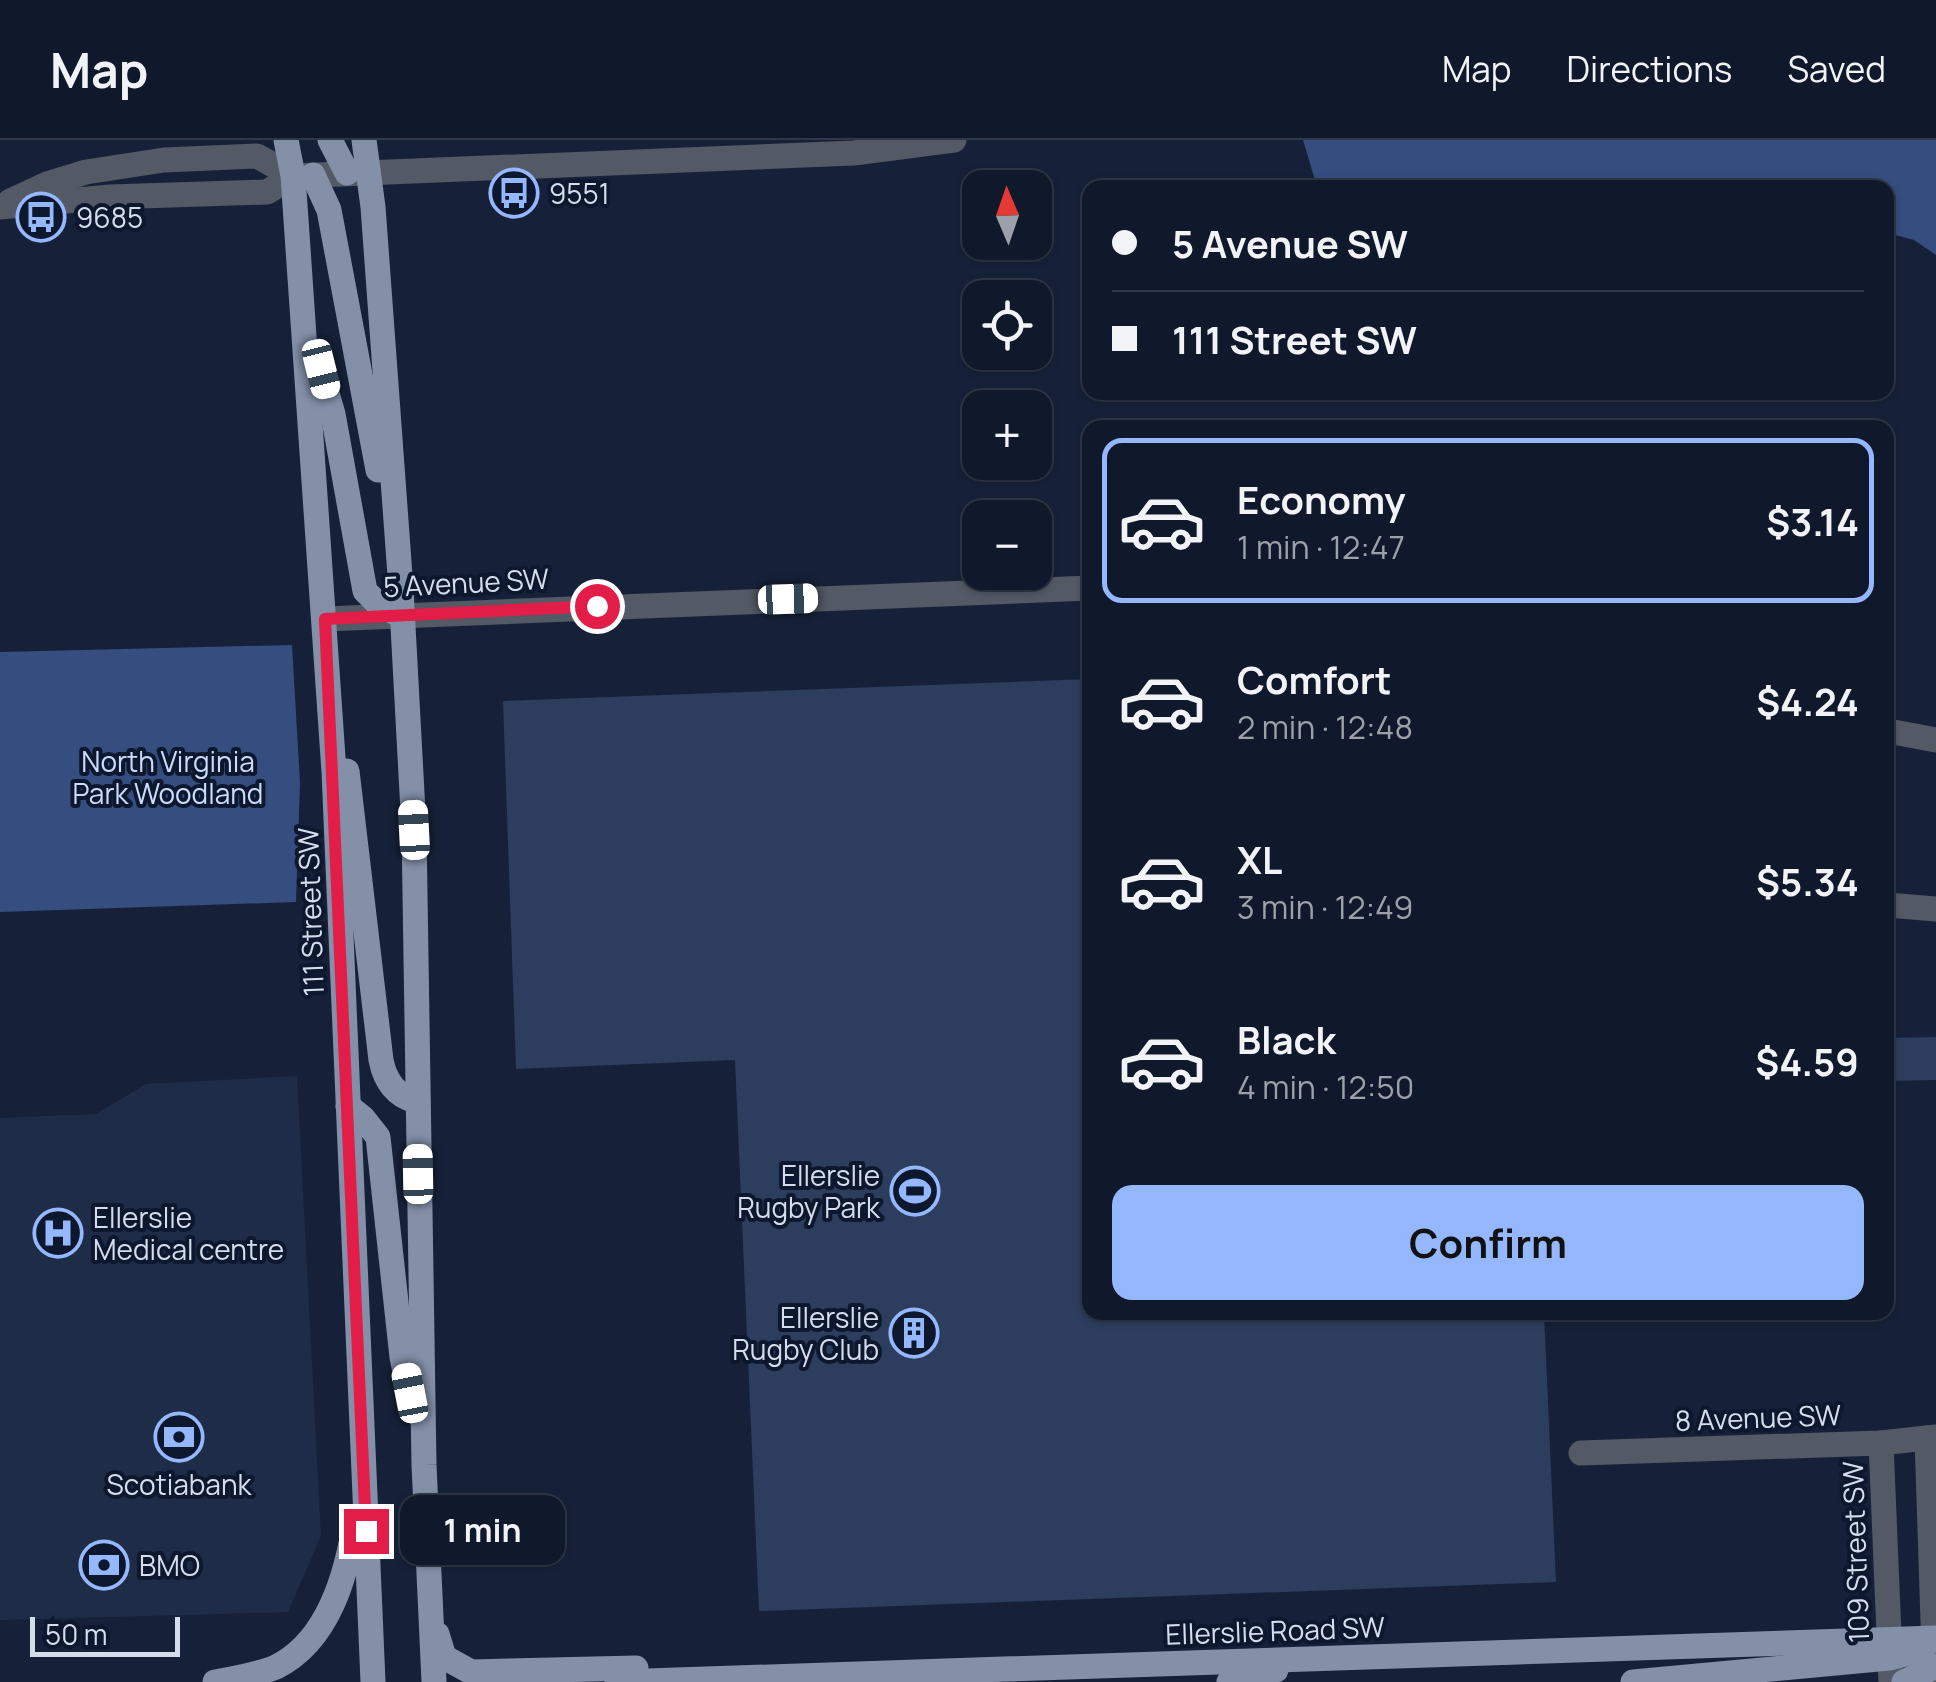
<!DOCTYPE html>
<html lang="en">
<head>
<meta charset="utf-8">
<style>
	body { margin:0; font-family:Manrope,sans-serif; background:#192233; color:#f1f3f6; height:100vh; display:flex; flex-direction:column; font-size:38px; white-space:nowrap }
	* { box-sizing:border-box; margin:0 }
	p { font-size:32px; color:#9ca0a9 }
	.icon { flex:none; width:55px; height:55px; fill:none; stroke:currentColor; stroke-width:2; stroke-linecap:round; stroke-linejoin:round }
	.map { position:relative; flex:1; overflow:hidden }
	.sheet { position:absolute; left:1082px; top:280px; width:812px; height:900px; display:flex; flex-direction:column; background:#10192b; border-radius:20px; box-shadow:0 2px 8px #0004,0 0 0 2px #303847 }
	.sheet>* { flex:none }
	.hud { position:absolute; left:1082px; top:40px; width:812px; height:220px; border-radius:20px; box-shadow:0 2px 8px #0004,0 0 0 2px #303847; display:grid; align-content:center; height:220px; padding:0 30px; background:#10192b }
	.needle { width:65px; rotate:358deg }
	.controls { position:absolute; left:962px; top:30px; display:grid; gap:20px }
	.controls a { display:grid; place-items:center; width:90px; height:90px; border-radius:20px; background:#10192b; box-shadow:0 2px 8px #0004,0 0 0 2px #303847; font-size:50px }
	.scale { position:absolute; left:30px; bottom:25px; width:150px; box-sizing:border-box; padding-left:10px; border:5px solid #d5dded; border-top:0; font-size:28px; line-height:35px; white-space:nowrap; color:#d5dded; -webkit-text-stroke:8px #0d182e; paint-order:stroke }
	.end { position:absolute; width:45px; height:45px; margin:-22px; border:12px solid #e11d48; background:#fff; box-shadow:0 0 0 5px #fff }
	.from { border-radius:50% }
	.bubble { position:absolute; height:70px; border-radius:20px; background:#10192b; box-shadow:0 2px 8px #0004,0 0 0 2px #303847; font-size:32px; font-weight:700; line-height:70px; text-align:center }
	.car { position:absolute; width:30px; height:60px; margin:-30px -15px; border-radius:12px; box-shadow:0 0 8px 2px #0007; background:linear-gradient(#fff 24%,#345 0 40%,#fff 0 76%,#345 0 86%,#fff 0) }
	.hud b { display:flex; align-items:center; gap:35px; height:95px; font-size:38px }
	.hud b+b { border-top:2px solid #303847 }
	.hud i { width:25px; height:25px; background:#f1f3f6 }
	ul { padding:18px 0 0; list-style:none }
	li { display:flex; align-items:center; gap:30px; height:165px; margin:0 20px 15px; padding:0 10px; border:5px solid transparent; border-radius:20px }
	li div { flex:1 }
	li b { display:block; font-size:38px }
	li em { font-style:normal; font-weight:700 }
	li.selected { border-color:#94b7fd }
	li>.icon { width:90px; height:90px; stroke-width:1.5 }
	.button { display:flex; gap:20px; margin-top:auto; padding:20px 30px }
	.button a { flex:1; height:115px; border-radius:20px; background:#94b7fd; color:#111; font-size:40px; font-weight:700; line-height:115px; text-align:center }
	header { display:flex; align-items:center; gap:60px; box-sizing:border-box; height:140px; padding:0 50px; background:#10192b; border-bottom:2px solid #303847 }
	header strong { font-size:48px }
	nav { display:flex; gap:55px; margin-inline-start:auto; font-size:35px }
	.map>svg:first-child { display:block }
	.built { fill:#1e2c48 }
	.green { fill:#2d3d5d }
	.forest { fill:#354d7f }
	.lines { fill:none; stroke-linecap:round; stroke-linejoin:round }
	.minor { stroke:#535965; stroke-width:25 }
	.major { stroke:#8390a8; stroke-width:25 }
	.route { stroke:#e11d48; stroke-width:12 }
	.labels { text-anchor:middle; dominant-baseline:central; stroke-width:8; stroke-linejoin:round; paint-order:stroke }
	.poi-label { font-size:28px; fill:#d5dded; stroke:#0d182e; text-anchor:start }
	.street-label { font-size:28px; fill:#d5dded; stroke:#0d182e }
	.park-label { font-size:28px; fill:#cadbfb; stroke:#0d182e }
</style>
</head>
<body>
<header>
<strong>Map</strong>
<nav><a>Map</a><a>Directions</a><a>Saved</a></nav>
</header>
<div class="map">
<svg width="1936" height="1542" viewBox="0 0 1936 1542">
	<rect width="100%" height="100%" fill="#162139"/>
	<path class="built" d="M 297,936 L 321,1396 L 288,1472 L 0,1480 L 0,978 L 96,974 L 146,944 Z"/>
	<g class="green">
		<path d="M 1090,539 L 1090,1172 L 1544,1173 L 1556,1442 L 759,1471 L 735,920 L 516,929 L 503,561 Z"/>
		<path d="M 1936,897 L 1936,940 L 1888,941 L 1888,898 Z"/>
	</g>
	<g class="forest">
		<path d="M 1303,0 L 1936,0 L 1936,115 L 1914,100 L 1888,93 L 1888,48 L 1317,47 Z"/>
		<path d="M 292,505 L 300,643 L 296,762 L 0,772 L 0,512 Z"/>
	</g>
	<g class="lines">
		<g class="minor">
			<path d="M 10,61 L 47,44 L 86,32 L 164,20 L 257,16 L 293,36"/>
			<path d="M 0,67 L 110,57 L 267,52 L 293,36 L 854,13 L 954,0"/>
			<path d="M 325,479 L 1090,448"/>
			<path d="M 1888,591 L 1936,600"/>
			<path d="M 1888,765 L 1936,769"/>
			<path d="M 1927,1298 L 1935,1542"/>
			<path d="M 1881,1303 L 1891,1542"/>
			<path d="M 1581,1313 L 1881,1303 L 1936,1297"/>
		</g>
		<g class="major">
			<path d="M 286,0 L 293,36 L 334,632 L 373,1542"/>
			<path d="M 330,0 L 347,33"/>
			<path d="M 364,0 L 373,67 L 401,449 L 414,690 L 424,1325 L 434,1542"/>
			<path d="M 313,35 L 329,70 L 378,330"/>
			<path d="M 316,216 L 333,274 L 365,451 L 379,465 L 402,476"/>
			<path d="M 347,631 L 381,920 C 385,941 396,956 416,961"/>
			<path d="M 348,966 L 363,978 L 378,997 L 402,1217 L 411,1262"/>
			<path d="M 437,1494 L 444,1517 L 471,1532 L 636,1528"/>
			<path d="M 215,1542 C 235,1538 257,1535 276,1527 C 329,1501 347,1434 355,1381"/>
			<path d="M 617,1542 L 1936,1498"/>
			<path d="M 1229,1542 L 1276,1530"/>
			<path d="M 1633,1542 L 1889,1518 L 1917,1511 L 1928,1503"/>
			<path d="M 1904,1542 L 1936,1526"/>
		</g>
	</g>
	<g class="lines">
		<path class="route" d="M 366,1391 L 325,479 L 597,466"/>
	</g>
	<defs>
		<g id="bus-ring" transform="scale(2.5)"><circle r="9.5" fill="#0d182e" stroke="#94b7fd" stroke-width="1.5"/><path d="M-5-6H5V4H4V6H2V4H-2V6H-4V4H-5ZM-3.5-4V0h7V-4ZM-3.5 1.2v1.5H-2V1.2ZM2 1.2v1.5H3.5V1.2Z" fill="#94b7fd"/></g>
		<g id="stadium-ring" transform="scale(2.5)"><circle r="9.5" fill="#0d182e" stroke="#94b7fd" stroke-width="1.5"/><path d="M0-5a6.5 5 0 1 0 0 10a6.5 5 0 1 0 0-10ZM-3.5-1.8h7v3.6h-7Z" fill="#94b7fd"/></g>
		<g id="hospital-ring" transform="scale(2.5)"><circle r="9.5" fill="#0d182e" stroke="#94b7fd" stroke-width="1.5"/><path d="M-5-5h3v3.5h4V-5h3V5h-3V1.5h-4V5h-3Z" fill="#94b7fd"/></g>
		<g id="building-ring" transform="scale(2.5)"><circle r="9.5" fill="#0d182e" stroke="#94b7fd" stroke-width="1.5"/><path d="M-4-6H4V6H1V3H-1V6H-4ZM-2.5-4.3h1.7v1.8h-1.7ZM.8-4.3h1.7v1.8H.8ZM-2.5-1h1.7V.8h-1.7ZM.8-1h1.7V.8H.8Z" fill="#94b7fd"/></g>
		<g id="bank-ring" transform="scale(2.5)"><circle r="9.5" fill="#0d182e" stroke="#94b7fd" stroke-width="1.5"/><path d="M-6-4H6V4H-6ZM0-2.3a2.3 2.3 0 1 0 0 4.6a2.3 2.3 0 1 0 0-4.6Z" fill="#94b7fd"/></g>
	</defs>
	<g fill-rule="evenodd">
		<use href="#bus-ring" x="514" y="53"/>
		<use href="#bus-ring" x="41" y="77"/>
		<use href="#stadium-ring" x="915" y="1051"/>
		<use href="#hospital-ring" x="58" y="1093"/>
		<use href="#building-ring" x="914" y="1193"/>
		<use href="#bank-ring" x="179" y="1297"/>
		<use href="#bank-ring" x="104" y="1425"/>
	</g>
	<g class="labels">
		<g class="poi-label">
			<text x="549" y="53">9551</text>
			<text x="76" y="77">9685</text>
			<text x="880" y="1035" text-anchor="end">Ellerslie<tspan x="880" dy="32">Rugby Park</tspan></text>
			<text x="93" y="1077">Ellerslie<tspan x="93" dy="32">Medical centre</tspan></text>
			<text x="879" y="1177" text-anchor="end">Ellerslie<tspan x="879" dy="32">Rugby Club</tspan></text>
			<text x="179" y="1344" text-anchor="middle">Scotiabank</text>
			<text x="139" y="1425">BMO</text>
		</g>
		<g class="street-label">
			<text transform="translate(466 442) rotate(-3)">5 Avenue SW</text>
			<text transform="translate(310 772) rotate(-92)">111 Street SW</text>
			<text transform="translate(1758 1277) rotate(-2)">8 Avenue SW</text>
			<text transform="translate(1855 1412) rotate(-92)">109 Street SW</text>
			<text transform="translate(1275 1490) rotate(-2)">Ellerslie Road SW</text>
		</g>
		<g class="park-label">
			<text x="168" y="621">North Virginia<tspan x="168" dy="32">Park Woodland</tspan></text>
		</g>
	</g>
</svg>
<div class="controls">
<a><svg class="needle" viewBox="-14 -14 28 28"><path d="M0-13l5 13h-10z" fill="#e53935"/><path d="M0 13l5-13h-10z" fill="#9ca0a9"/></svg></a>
<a><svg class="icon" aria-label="locate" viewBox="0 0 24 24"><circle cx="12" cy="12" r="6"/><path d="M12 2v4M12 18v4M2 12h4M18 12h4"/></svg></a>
<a>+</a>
<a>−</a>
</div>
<div class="scale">50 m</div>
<i class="end from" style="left:597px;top:466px"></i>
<i class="end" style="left:366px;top:1391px"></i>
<div class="bubble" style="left:400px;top:1355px;width:165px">1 min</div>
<i class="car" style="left:321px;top:229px;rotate:166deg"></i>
<i class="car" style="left:788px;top:459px;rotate:88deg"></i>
<i class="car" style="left:414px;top:690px;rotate:357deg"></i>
<i class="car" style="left:418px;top:1034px;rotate:359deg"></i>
<i class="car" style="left:410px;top:1253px;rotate:349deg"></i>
<div class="hud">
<b><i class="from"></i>5 Avenue SW</b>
<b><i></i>111 Street SW</b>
</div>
<section class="sheet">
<ul>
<li class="selected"><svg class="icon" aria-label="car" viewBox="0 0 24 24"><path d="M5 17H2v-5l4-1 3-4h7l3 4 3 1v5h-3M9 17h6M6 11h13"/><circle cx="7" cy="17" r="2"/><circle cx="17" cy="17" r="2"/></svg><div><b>Economy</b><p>1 min · 12:47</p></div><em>$3.14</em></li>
<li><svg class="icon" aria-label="car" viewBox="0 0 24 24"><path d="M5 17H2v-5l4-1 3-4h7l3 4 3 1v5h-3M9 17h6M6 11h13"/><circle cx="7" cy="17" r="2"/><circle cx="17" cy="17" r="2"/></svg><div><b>Comfort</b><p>2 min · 12:48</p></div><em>$4.24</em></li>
<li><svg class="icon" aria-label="car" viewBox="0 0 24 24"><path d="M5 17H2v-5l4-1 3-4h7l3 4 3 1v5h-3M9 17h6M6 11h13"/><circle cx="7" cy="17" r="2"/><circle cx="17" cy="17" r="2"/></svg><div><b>XL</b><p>3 min · 12:49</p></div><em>$5.34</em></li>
<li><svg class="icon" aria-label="car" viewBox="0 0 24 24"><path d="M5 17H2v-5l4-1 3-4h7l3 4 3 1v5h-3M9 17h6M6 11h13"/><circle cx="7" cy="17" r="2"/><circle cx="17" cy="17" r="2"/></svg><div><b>Black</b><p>4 min · 12:50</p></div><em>$4.59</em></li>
</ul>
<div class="button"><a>Confirm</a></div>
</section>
</div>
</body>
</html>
